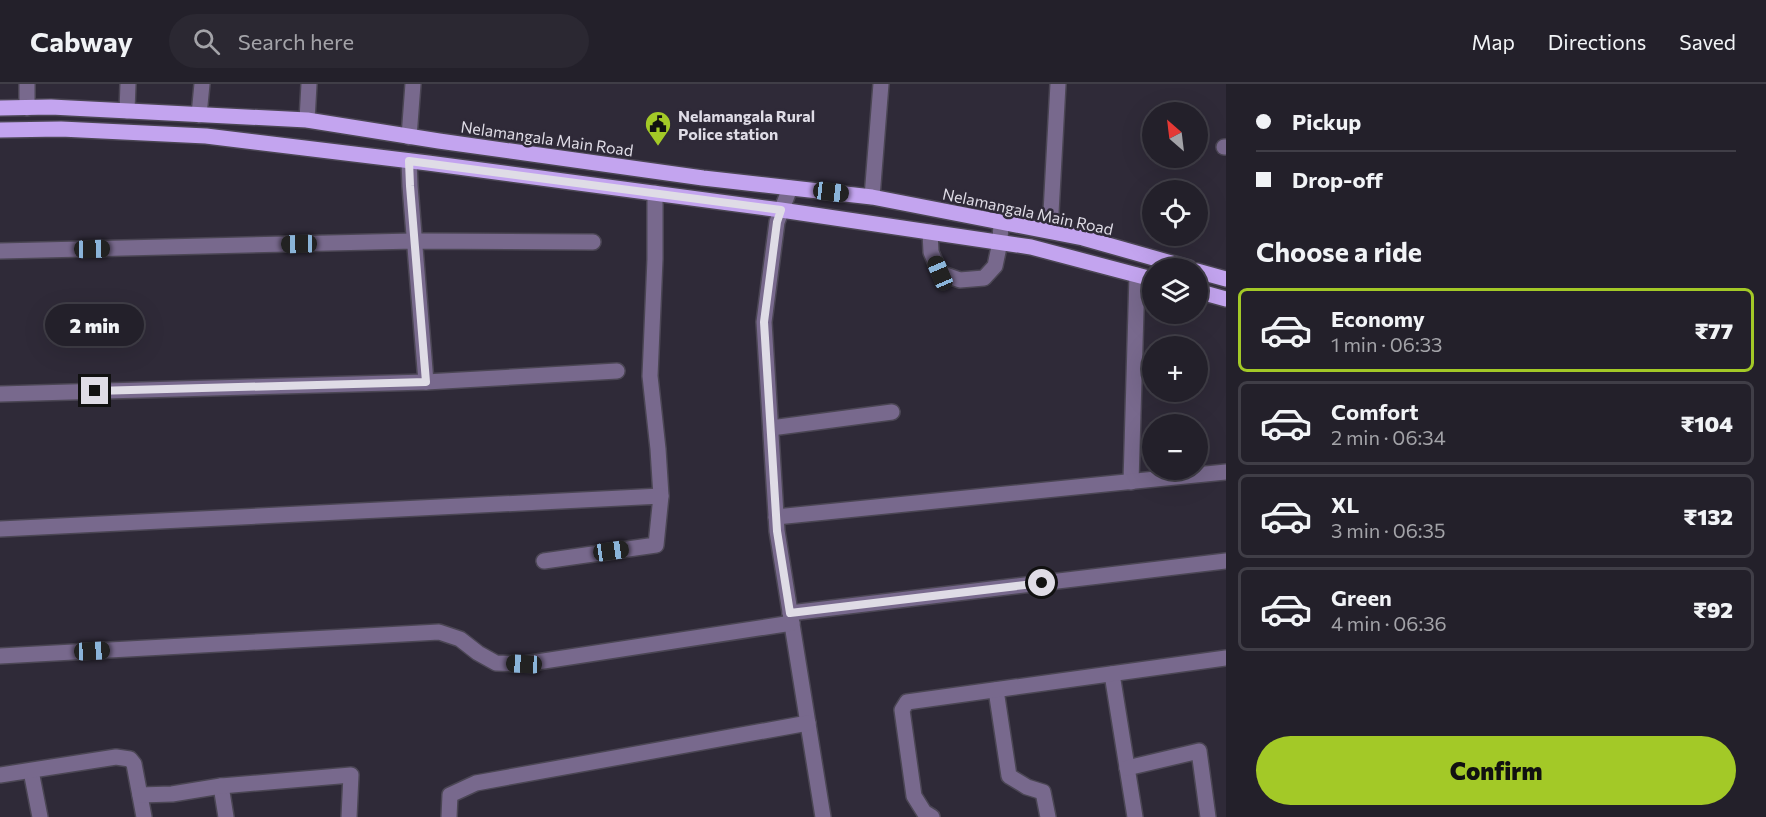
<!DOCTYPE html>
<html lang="en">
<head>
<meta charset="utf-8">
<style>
	body { margin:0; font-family:Commissioner,sans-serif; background:#2b2832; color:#f1f3f6; height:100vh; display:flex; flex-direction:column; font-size:22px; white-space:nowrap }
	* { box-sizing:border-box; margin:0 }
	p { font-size:20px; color:#a3a3a8 }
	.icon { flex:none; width:33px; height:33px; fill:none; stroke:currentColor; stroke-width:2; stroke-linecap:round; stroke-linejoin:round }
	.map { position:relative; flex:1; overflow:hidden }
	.details { display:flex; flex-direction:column; background:#23202a; width:540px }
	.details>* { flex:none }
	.hud { display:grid; align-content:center; height:132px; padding:0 30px; background:#23202a }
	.needle { width:39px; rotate:332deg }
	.tools { position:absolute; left:1142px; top:18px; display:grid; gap:12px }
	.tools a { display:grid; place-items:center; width:66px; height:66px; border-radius:50%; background:#23202a; box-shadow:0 6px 24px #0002,0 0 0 2px #403e47; font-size:30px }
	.end { position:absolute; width:27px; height:27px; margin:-14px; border:8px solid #dfdce6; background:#111; box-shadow:0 0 0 3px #111 }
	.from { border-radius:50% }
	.bubble { position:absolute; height:42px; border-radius:21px; background:#23202a; box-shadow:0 6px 24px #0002,0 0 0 2px #403e47; font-size:20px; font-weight:800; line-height:42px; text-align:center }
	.car { position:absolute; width:18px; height:36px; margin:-18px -9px; border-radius:8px; box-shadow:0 0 4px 2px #0007; background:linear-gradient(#222 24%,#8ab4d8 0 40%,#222 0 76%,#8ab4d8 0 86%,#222 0) }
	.hud b { display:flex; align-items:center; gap:21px; height:57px; font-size:22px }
	.hud b+b { border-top:2px solid #403e47 }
	.hud i { width:15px; height:15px; background:#f1f3f6 }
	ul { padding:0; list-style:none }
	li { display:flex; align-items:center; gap:18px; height:84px; margin:0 12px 9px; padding:0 18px; border:3px solid #403e47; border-radius:9px }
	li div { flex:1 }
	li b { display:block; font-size:22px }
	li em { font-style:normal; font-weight:800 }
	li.active { border-color:#a3c927 }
	li>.icon { width:54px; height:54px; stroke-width:1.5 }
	h2 { padding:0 30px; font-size:27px; line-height:72px }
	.action { display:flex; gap:12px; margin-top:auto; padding:12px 30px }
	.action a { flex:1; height:69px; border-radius:36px; background:#a3c927; color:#111; font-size:24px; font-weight:800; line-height:69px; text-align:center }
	header { display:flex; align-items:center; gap:36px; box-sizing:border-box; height:84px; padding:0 30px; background:#23202a; border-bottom:2px solid #403e47 }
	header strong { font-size:28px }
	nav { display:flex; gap:33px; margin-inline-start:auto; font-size:21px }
	.search { width:420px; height:54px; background:#2b2832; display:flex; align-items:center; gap:15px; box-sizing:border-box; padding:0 21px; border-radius:33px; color:#a3a3a8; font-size:22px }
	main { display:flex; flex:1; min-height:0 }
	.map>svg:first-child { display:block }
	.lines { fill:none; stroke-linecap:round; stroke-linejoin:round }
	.minor-casing { stroke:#4b4654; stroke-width:18 }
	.major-casing { stroke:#4b4654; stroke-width:18 }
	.minor { stroke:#78698d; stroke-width:15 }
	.major { stroke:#c3a4ef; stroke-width:15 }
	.route { stroke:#dfdce6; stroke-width:8 }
	.labels { text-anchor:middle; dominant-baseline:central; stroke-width:5; stroke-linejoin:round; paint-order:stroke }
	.poi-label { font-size:16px; font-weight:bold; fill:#dfdce6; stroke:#2f2a38; text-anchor:start }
	.street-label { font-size:16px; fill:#dfdce6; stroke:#2f2a38 }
</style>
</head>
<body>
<header>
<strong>Cabway</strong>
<div class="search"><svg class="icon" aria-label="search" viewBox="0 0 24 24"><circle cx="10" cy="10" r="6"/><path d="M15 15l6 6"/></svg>Search here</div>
<nav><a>Map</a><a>Directions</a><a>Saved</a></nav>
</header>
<main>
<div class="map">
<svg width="1226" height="733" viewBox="0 0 1226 733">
	<rect width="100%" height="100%" fill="#2f2a38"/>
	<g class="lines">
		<g class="minor-casing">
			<g id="minor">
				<path d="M 27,0 L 27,24"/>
				<path d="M 127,27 L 128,0"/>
				<path d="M 199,31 L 202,0"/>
				<path d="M 307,36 L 309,0"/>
				<path d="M 409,53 L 413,0"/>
				<path d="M 1224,63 L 1226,63"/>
				<path d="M 409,77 L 410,102 L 426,298"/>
				<path d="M 790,104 L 777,138 L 764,238 L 777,447 L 823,733"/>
				<path d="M 655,109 L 655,175 L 650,292 L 658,365 L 661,412"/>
				<path d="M 872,113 L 881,0"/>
				<path d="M 1050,147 L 1058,0"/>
				<path d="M 930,148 L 931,168 L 940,189 L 960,196 L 984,194 L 995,182 L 1000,158 L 1001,138"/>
				<path d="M 0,167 L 414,157 L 593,158"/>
				<path d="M 0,310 L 426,298 L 617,287"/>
				<path d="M 771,344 L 892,328"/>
				<path d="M 1131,398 L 1137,191"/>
				<path d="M 776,433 L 1226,388"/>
				<path d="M 0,445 L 661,412 L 656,461 L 544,477"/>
				<path d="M 790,529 L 1226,477"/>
				<path d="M 0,572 L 439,548 L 460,555 L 478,569 L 496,579 L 524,580 L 792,539"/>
				<path d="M 1112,590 L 1135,733"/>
				<path d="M 996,606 L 1009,692 L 1027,703 L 1043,708 L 1048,733"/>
				<path d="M 1127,684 L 1199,667 L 1208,733"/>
				<path d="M 31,687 L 40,733"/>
				<path d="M 0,691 L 116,673 L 130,675 L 134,680 L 144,733"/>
				<path d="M 221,702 L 226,733"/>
				<path d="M 140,711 L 172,710 L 221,702 L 351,691 L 349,733"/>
				<path d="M 449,733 L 450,711 L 476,699 L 808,639"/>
				<path d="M 932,733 L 924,728 L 914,712 L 902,626 L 907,618 L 1226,574"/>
			</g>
		</g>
		<g class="major-casing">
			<g id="major">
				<path d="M 0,24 L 51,23 L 307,36 L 439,57 L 703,94 L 872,113 L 1083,154 L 1189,184"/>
				<path d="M 0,46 L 61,45 L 206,52 L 428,79 L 781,126 L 1031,163 L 1152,195"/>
				<path d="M 1197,187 L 1226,195"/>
				<path d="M 1197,207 L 1226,215"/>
			</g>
		</g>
		<use href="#minor" class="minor"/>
		<use href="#major" class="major"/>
	</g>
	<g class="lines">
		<path class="route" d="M 95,307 L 426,298 L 410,102 L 409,77 L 781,126 L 777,138 L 764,238 L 777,447 L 790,529 L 1042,499"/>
	</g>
	<defs>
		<g id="civic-pin" transform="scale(1.35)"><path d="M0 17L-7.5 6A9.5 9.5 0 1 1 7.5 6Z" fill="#a3c927" stroke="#2f2a38"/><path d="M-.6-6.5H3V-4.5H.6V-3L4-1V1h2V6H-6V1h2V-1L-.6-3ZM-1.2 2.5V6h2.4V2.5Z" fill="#111"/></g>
	</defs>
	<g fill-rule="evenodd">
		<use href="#civic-pin" x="658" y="40"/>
	</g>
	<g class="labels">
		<g class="poi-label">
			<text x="678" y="31">Nelamangala Rural<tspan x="678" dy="18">Police station</tspan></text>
		</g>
		<g class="street-label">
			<text transform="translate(547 54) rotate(8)">Nelamangala Main Road</text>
			<text transform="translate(1028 127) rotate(12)">Nelamangala Main Road</text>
		</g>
	</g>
</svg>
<div class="tools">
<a><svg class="needle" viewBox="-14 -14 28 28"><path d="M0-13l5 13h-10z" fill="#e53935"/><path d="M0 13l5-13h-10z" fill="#a3a3a8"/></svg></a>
<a><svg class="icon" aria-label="locate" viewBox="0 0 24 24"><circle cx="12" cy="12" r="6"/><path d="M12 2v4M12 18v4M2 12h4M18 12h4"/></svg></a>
<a><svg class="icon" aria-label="layers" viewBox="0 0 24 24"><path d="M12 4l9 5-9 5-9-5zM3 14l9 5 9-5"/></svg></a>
<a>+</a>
<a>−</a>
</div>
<i class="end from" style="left:1042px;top:499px"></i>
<i class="end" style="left:95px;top:307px"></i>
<div class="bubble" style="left:45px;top:220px;width:99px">2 min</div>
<i class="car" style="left:831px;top:108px;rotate:97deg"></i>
<i class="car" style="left:299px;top:160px;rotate:269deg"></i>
<i class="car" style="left:92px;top:165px;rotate:89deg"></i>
<i class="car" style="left:940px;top:189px;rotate:337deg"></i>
<i class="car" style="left:611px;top:467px;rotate:82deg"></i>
<i class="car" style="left:92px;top:567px;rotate:87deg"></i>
<i class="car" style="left:524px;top:580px;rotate:273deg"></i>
</div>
<section class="details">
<div class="hud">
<b><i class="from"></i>Pickup</b>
<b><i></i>Drop-off</b>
</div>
<h2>Choose a ride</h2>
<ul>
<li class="active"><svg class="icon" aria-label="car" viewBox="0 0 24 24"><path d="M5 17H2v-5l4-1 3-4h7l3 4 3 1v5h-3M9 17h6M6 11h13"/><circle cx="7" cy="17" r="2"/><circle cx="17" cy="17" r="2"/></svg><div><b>Economy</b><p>1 min · 06:33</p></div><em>₹77</em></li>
<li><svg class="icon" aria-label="car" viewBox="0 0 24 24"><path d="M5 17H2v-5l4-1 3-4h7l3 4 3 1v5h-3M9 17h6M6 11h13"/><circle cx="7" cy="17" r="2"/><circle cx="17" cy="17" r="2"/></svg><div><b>Comfort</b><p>2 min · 06:34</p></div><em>₹104</em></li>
<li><svg class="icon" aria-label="car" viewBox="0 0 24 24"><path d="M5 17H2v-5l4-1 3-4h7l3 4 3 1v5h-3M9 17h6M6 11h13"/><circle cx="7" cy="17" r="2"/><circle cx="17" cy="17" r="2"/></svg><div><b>XL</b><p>3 min · 06:35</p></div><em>₹132</em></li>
<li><svg class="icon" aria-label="car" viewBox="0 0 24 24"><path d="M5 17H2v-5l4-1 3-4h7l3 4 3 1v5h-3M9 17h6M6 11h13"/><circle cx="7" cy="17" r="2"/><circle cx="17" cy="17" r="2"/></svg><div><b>Green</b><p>4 min · 06:36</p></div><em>₹92</em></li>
</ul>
<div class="action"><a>Confirm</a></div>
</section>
</main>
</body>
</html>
